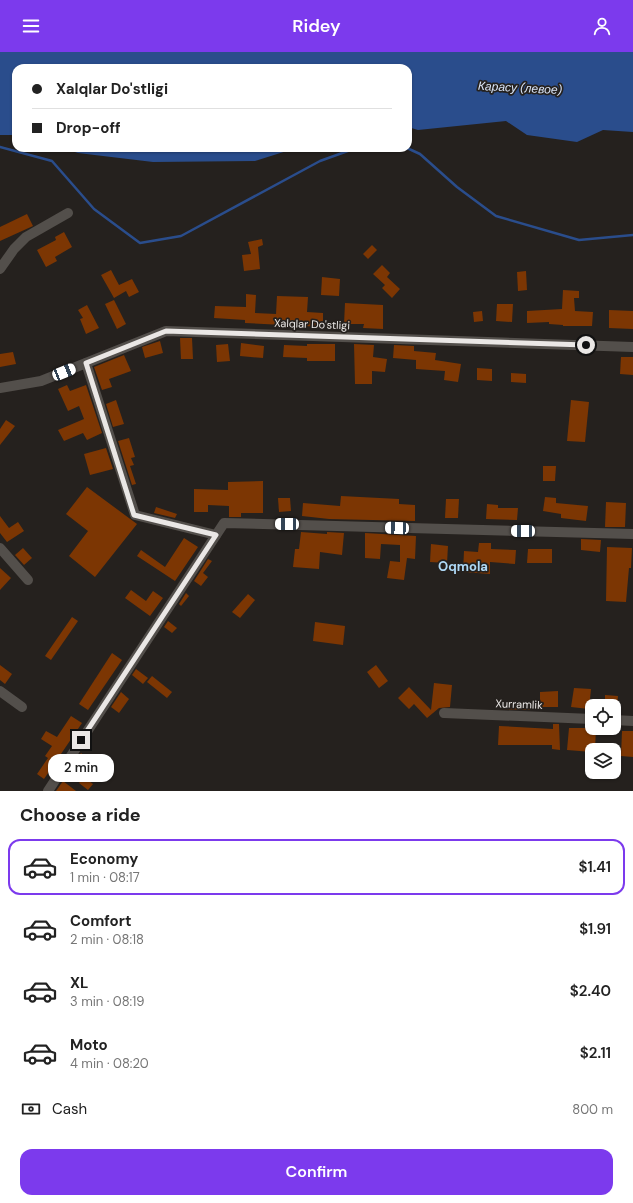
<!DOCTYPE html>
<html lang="en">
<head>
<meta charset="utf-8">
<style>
	body { margin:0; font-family:"DM Sans",sans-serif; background:#f6f6f6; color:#222; height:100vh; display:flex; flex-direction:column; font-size:15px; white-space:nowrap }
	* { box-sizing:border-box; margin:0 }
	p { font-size:13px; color:#767676 }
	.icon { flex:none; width:22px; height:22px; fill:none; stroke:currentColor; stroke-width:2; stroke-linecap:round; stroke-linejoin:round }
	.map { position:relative; height:739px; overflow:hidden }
	.drawer { display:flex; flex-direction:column; background:#fff; flex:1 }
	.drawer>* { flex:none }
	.hud { position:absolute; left:12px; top:12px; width:400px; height:88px; border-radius:12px; box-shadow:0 1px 3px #0004; display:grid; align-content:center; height:88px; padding:0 20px; background:#fff }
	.buttons { position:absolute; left:585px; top:647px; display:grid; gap:8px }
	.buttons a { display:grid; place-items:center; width:36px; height:36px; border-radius:8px; background:#fff; box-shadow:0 1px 3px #0004; font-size:20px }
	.end { position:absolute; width:18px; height:18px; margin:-9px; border:5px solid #eae7e5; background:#111; box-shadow:0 0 0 2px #111 }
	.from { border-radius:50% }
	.bubble { position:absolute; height:28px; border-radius:12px; background:#fff; box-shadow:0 1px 3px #0004; font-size:13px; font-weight:600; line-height:28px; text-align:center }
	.car { position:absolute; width:12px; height:24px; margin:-12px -6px; border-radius:5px; box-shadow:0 0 3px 1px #0007; background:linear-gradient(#fff 24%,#345 0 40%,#fff 0 76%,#345 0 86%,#fff 0) }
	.hud b { display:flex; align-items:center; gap:14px; height:38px; font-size:15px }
	.hud b+b { border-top:1px solid #e0e0e0 }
	.hud i { width:10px; height:10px; background:#222 }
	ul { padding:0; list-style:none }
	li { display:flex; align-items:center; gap:12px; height:56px; margin:0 8px 6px; padding:0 12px; border:2px solid transparent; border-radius:12px }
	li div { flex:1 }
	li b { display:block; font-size:15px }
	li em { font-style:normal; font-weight:600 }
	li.active { border-color:#7c3aed }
	li>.icon { width:36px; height:36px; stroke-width:1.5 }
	h2 { padding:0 20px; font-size:18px; line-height:48px }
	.pay { display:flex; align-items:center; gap:10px; height:44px; padding:0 20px; font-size:15px }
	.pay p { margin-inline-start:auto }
	.cta { display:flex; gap:8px; margin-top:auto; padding:8px 20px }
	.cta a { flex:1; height:46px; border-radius:12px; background:#7c3aed; color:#fff; font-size:16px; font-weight:600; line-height:46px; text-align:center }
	header { display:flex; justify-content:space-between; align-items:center; height:52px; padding:0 20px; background:#7c3aed; color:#fff; font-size:18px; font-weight:600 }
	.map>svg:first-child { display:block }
	.water { fill:#2a4d8c }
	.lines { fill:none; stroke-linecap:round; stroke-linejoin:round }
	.stream { stroke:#2a4d8c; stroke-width:2.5 }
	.building { fill:#7c3603 }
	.minor { stroke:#534f4b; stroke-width:10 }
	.route { stroke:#eae7e5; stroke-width:5 }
	.labels { text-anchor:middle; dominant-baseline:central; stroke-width:3.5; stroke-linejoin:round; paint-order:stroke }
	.street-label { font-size:11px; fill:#eae7e5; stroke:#25211e }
	.water-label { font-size:12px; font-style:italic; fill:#d9e4f7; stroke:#25211e }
	.quarter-label { font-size:13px; font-weight:bold; fill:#afd9f6; stroke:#25211e }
</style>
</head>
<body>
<header><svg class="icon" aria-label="menu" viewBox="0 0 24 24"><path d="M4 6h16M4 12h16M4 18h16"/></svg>Ridey<svg class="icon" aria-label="person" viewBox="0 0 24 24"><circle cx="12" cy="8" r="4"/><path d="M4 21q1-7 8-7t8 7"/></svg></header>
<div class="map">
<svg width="633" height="739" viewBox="0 0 633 739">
	<rect width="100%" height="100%" fill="#25211e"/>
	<g class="water">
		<path d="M 0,0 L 633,0 L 633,80 L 603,78 L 577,90 L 527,83 L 506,69 L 418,78 L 408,75 L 408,16 L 16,16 L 16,83 L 0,83 Z"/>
		<path d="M 63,96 L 319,96 L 293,97 L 255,109 L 153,110 L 78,101 Z"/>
	</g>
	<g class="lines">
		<g class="stream">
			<path d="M 0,95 L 52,109 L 94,157 L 140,191 L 181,184 L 320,109 L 356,96"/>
			<path d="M 407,96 L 420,102 L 457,135 L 496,164 L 579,188 L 633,183"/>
		</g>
	</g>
	<g class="building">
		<path d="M 27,162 L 33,174 L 0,189 L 0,175 Z"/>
		<path d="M 64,180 L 72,195 L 55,205 L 57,209 L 46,215 L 37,198 L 56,188 L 55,185 Z"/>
		<path d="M 262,187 L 263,193 L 258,195 L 260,217 L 244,219 L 242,203 L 251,202 L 248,190 Z"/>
		<path d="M 372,193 L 377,198 L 368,207 L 363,202 Z"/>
		<path d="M 382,213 L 390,221 L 387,225 L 400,237 L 392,246 L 382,236 L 385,233 L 373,222 Z"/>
		<path d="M 111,218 L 119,233 L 132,227 L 139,240 L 129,245 L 126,239 L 114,246 L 101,223 Z"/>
		<path d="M 526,219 L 527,238 L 518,239 L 517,220 Z"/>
		<path d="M 322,225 L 340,227 L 339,244 L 321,243 Z"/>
		<path d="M 563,238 L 579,239 L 579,246 L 574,246 L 575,259 L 593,260 L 592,274 L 563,274 L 563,273 L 549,272 L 549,270 L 527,271 L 527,259 L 562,257 Z"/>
		<path d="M 246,242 L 256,243 L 255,261 L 276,262 L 277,244 L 308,245 L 307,260 L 323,261 L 323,275 L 245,271 L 245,268 L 214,266 L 215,254 L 246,255 Z"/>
		<path d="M 114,248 L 126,272 L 117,277 L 105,252 Z"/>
		<path d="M 345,251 L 383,253 L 383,277 L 363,276 L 364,272 L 344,272 Z"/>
		<path d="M 497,252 L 513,252 L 512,270 L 496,269 Z"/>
		<path d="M 87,253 L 99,276 L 86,282 L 80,267 L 83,266 L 78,258 Z"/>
		<path d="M 609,258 L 633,259 L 633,277 L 609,276 Z"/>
		<path d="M 482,259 L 483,269 L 474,270 L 473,260 Z"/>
		<path d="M 180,286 L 192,286 L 193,307 L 181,307 Z"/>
		<path d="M 160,289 L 163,301 L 145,306 L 142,295 Z"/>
		<path d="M 241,291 L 264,294 L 263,306 L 240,304 Z"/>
		<path d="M 228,292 L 230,309 L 217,310 L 216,293 Z"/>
		<path d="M 307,292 L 335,292 L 335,309 L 307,309 L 307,306 L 283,305 L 284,293 L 307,294 Z"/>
		<path d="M 354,292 L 374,293 L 373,305 L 387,307 L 385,320 L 372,319 L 372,332 L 355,332 Z"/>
		<path d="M 394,293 L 414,294 L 414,299 L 436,301 L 435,308 L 461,312 L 458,330 L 444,328 L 445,319 L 416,317 L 416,308 L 393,306 Z"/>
		<path d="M 13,300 L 16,312 L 0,315 L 0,302 Z"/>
		<path d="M 124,303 L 131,319 L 109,327 L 112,335 L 102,338 L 94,315 Z"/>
		<path d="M 621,305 L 633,305 L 633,323 L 620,322 Z"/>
		<path d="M 477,316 L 492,317 L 492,329 L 477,328 Z"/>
		<path d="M 511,321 L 526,322 L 526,331 L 511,330 Z"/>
		<path d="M 67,333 L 70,339 L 86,333 L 102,381 L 87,388 L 83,381 L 64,389 L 58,378 L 84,367 L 79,354 L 68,359 L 58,337 Z"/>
		<path d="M 116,348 L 124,372 L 113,375 L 106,352 Z"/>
		<path d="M 571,348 L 589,350 L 585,390 L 567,389 Z"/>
		<path d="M 6,368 L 15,374 L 0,393 L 0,377 Z"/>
		<path d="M 129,386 L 135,405 L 131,406 L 134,413 L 130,414 L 136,432 L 132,433 L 118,389 Z"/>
		<path d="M 106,396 L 113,417 L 90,423 L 84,402 Z"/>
		<path d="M 543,414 L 556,414 L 555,429 L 543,429 Z"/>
		<path d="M 263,429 L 263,461 L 241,461 L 241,465 L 229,465 L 229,454 L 208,453 L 208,460 L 194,460 L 194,437 L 228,438 L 228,430 Z"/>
		<path d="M 87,435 L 137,472 L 95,525 L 69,504 L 88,479 L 66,462 Z"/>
		<path d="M 341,444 L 399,447 L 399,452 L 415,453 L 415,469 L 329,467 L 302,464 L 303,451 L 340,454 Z"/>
		<path d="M 545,445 L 556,446 L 556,451 L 588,454 L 586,469 L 561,466 L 561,462 L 543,459 Z"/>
		<path d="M 278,446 L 290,446 L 291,459 L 279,460 Z"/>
		<path d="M 446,447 L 459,447 L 458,466 L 445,466 Z"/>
		<path d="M 606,450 L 626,451 L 625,475 L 605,475 Z"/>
		<path d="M 487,452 L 498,453 L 498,456 L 518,456 L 517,468 L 486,467 Z"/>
		<path d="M 156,455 L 177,462 L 175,466 L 154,461 Z"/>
		<path d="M 0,464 L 9,476 L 18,470 L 24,479 L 7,490 L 0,481 Z"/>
		<path d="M 301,480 L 327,482 L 327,480 L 344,481 L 342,503 L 320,500 L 319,517 L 293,515 L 295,497 L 299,497 Z"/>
		<path d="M 365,481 L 416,484 L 415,507 L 407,506 L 404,528 L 387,526 L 390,509 L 400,510 L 400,493 L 381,492 L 380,507 L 365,506 Z"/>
		<path d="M 184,486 L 198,495 L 175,529 L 137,504 L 141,498 L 165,515 Z"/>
		<path d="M 581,487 L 601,488 L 600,500 L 581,498 Z"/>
		<path d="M 479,491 L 491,491 L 491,497 L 516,498 L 515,512 L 490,510 L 490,522 L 463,520 L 464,499 L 478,500 Z"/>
		<path d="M 431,492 L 448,494 L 447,511 L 430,510 Z"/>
		<path d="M 607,495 L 632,496 L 631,516 L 629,516 L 626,550 L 606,549 Z"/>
		<path d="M 23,496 L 32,506 L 24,513 L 15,503 Z"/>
		<path d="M 528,497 L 552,497 L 552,511 L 527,511 Z"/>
		<path d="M 208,507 L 212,509 L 203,521 L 208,525 L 201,534 L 194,529 Z"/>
		<path d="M 0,516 L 11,526 L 0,538 Z"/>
		<path d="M 131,538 L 146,549 L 153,539 L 163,546 L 150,564 L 125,546 Z"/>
		<path d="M 186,541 L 189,544 L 181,554 L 179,552 Z"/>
		<path d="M 248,542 L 255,548 L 240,566 L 232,560 Z"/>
		<path d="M 72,565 L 78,569 L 51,608 L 45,604 Z"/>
		<path d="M 168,569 L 177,576 L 172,581 L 164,575 Z"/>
		<path d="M 315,570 L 345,574 L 343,593 L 313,589 Z"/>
		<path d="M 112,601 L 122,608 L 88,658 L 79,652 Z"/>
		<path d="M 0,613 L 12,622 L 5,632 L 0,628 Z"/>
		<path d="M 376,613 L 388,629 L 379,636 L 367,620 Z"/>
		<path d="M 136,617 L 148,626 L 143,632 L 132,623 Z"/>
		<path d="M 152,624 L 172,640 L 167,646 L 147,630 Z"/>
		<path d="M 434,631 L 452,633 L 450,655 L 439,656 L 427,666 L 414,652 L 409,657 L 398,646 L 409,635 L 431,658 Z"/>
		<path d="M 574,636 L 591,637 L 589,657 L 571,655 Z"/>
		<path d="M 558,639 L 558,655 L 540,655 L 540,640 Z"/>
		<path d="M 121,640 L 129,647 L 119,661 L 111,655 Z"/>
		<path d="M 605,643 L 618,644 L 617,654 L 605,654 Z"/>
		<path d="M 502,650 L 531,650 L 531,658 L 502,657 Z"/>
		<path d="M 71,664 L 82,671 L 44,727 L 37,722 L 48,706 L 45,704 L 52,694 L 41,687 L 46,679 L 57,685 Z"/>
		<path d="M 553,672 L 559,672 L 560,698 L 552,697 L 552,693 L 498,693 L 499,674 L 553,677 Z"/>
		<path d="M 569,676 L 596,676 L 595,698 L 592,698 L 592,700 L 567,698 Z"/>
		<path d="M 622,679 L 633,679 L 633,705 L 621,704 Z"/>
		<path d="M 81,701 L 93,711 L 85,723 L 73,713 Z"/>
		<path d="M 84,725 L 93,732 L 88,738 L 79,731 Z"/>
		<path d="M 63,729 L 76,739 L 56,739 Z"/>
	</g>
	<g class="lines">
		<g class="minor">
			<path d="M 0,217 L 14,197 L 26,185 L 68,161"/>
			<path d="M 86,311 L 135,463 L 216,483"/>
			<path d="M 0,336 L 41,329 L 166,279 L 633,295"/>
			<path d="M 0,496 L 28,528"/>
			<path d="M 0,639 L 22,655"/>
			<path d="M 444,661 L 592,667"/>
			<path d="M 614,668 L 633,669"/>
			<path d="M 48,739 L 224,471 L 633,482"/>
		</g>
	</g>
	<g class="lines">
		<path class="route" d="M 81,688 L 216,483 L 134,463 L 86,311 L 166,279 L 586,293"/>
	</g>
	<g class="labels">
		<g class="street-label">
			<text transform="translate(312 272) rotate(2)">Xalqlar Do'stligi</text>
			<text transform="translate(519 652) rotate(2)">Xurramlik</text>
		</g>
		<g class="water-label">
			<text transform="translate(520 36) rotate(3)">Карасу (левое)</text>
		</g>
		<g class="quarter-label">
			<text x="463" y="514">Oqmola</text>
		</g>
	</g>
</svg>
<div class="buttons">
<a><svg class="icon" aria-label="locate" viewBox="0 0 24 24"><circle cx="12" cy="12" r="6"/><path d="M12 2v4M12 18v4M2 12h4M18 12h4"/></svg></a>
<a><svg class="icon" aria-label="layers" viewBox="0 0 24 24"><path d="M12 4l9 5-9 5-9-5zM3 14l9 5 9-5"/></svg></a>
</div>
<i class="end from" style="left:586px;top:293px"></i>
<i class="end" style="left:81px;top:688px"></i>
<div class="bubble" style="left:48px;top:702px;width:66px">2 min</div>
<i class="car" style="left:64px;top:320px;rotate:68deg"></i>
<i class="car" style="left:287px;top:472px;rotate:271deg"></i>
<i class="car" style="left:397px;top:476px;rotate:272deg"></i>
<i class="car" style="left:523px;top:479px;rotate:271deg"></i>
<div class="hud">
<b><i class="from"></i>Xalqlar Do'stligi</b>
<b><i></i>Drop-off</b>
</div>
</div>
<section class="drawer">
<h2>Choose a ride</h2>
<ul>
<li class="active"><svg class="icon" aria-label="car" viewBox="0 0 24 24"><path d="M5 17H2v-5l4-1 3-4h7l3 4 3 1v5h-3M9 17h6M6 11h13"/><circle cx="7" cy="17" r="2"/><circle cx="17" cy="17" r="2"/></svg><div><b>Economy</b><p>1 min · 08:17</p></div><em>$1.41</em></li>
<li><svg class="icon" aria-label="car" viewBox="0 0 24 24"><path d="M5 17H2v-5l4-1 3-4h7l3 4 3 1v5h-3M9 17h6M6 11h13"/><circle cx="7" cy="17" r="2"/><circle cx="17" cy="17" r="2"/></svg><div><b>Comfort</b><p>2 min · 08:18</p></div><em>$1.91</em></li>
<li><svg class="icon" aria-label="car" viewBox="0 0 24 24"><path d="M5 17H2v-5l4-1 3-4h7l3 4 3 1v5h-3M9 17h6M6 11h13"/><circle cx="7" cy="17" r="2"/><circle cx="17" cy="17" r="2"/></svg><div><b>XL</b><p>3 min · 08:19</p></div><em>$2.40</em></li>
<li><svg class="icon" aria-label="car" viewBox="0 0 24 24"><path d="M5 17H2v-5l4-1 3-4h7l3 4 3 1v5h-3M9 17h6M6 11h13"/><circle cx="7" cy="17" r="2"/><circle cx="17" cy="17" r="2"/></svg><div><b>Moto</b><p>4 min · 08:20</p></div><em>$2.11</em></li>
</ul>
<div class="pay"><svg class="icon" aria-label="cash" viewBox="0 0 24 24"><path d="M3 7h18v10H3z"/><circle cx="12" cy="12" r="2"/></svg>Cash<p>800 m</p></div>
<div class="cta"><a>Confirm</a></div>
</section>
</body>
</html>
